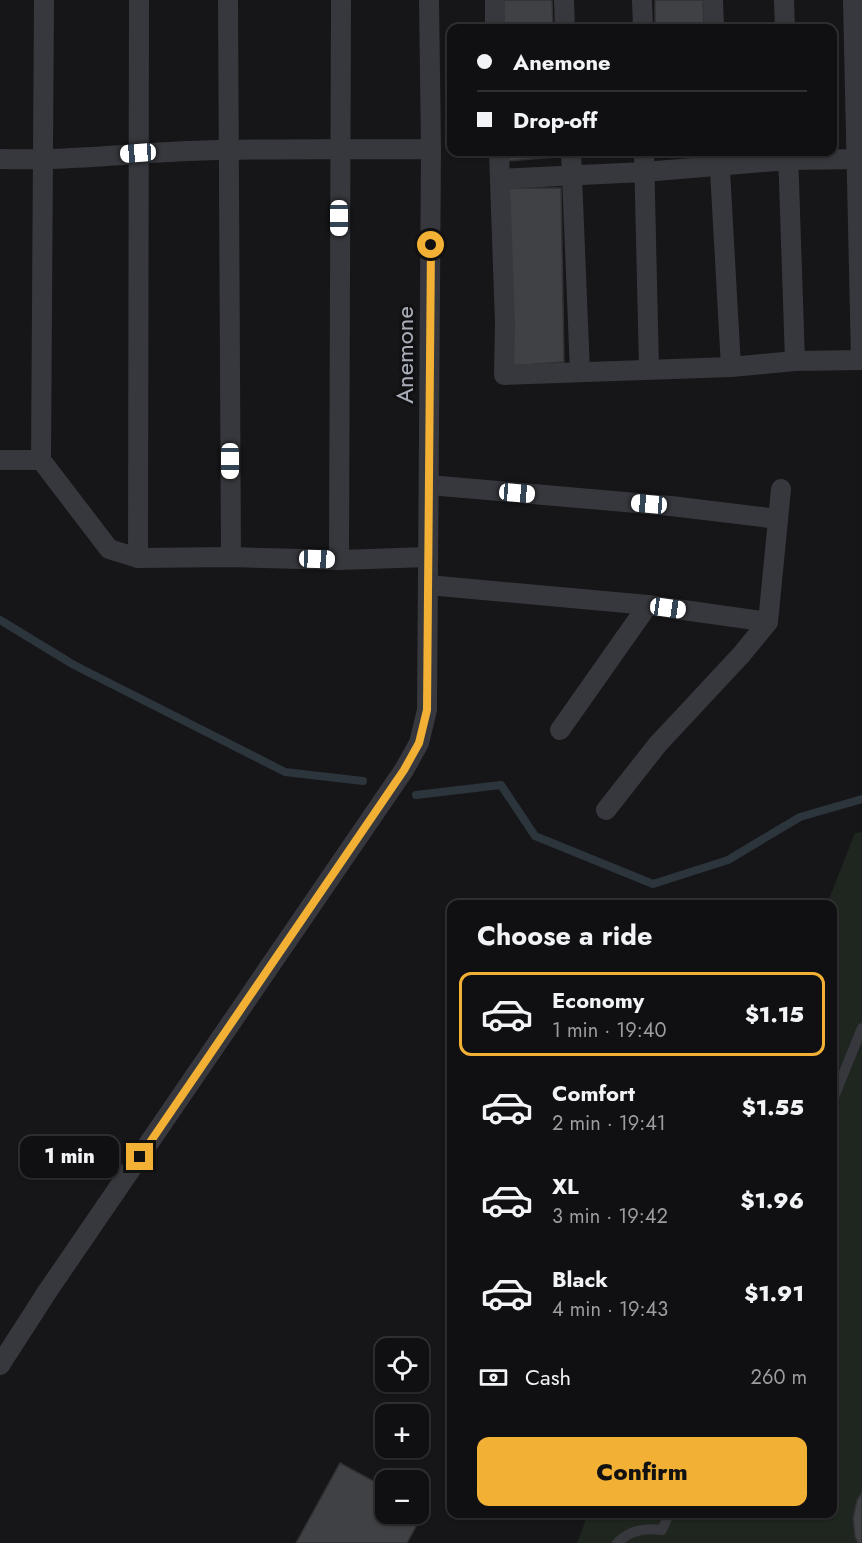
<!DOCTYPE html>
<html lang="en">
<head>
<meta charset="utf-8">
<style>
	body { margin:0; font-family:Jost,sans-serif; background:#1e1e20; color:#f1f3f6; height:100vh; display:flex; flex-direction:column; font-size:22px; white-space:nowrap }
	* { box-sizing:border-box; margin:0 }
	p { font-size:20px; color:#9c9d9f }
	.icon { flex:none; width:33px; height:33px; fill:none; stroke:currentColor; stroke-width:2; stroke-linecap:round; stroke-linejoin:round }
	.map { position:relative; flex:1; overflow:hidden }
	.side { position:absolute; left:447px; top:900px; width:390px; height:618px; display:flex; flex-direction:column; background:#101012; border-radius:12px; box-shadow:0 2px 4px #0004,0 0 0 2px #303032 }
	.side>* { flex:none }
	.hud { position:absolute; left:447px; top:24px; width:390px; height:132px; border-radius:12px; box-shadow:0 2px 4px #0004,0 0 0 2px #303032; display:grid; align-content:center; height:132px; padding:0 30px; background:#101012 }
	.controls { position:absolute; left:375px; top:1338px; display:grid; gap:12px }
	.controls a { display:grid; place-items:center; width:54px; height:54px; border-radius:12px; background:#101012; box-shadow:0 2px 4px #0004,0 0 0 2px #303032; font-size:30px }
	.end { position:absolute; width:27px; height:27px; margin:-14px; border:8px solid #f2b134; background:#111; box-shadow:0 0 0 3px #111 }
	.from { border-radius:50% }
	.bubble { position:absolute; height:42px; border-radius:12px; background:#101012; box-shadow:0 2px 4px #0004,0 0 0 2px #303032; font-size:20px; font-weight:800; line-height:42px; text-align:center }
	.car { position:absolute; width:18px; height:36px; margin:-18px -9px; border-radius:8px; box-shadow:0 0 4px 2px #0007; background:linear-gradient(#fff 24%,#345 0 40%,#fff 0 76%,#345 0 86%,#fff 0) }
	.hud b { display:flex; align-items:center; gap:21px; height:57px; font-size:22px }
	.hud b+b { border-top:2px solid #303032 }
	.hud i { width:15px; height:15px; background:#f1f3f6 }
	ul { padding:0; list-style:none }
	li { display:flex; align-items:center; gap:18px; height:84px; margin:0 12px 9px; padding:0 18px; border:3px solid transparent; border-radius:12px }
	li div { flex:1 }
	li b { display:block; font-size:22px }
	li em { font-style:normal; font-weight:800 }
	li.on { border-color:#f2b134 }
	li>.icon { width:54px; height:54px; stroke-width:1.5 }
	h2 { padding:0 30px; font-size:27px; line-height:72px }
	.pay { display:flex; align-items:center; gap:15px; height:66px; padding:0 30px; font-size:22px }
	.pay p { margin-inline-start:auto }
	.button { display:flex; gap:12px; margin-top:auto; padding:12px 30px }
	.button a { flex:1; height:69px; border-radius:12px; background:#f2b134; color:#111; font-size:24px; font-weight:800; line-height:69px; text-align:center }
	.map>svg:first-child { display:block }
	.green { fill:#1e261f }
	.lines { fill:none; stroke-linecap:round; stroke-linejoin:round }
	.stream { stroke:#2c353c; stroke-width:8 }
	.building { fill:#404145; stroke:#303034; stroke-width:1.5 }
	.service { stroke:#37383d; stroke-width:10 }
	.minor { stroke:#37383d; stroke-width:20 }
	.route { stroke:#f2b134; stroke-width:8 }
	.labels { text-anchor:middle; dominant-baseline:central; stroke-width:6; stroke-linejoin:round; paint-order:stroke }
	.street-label { font-size:24px; fill:#a8adb8; stroke:#111113 }
</style>
</head>
<body>
<div class="map">
<svg width="862" height="1543" viewBox="0 0 862 1543">
	<rect width="100%" height="100%" fill="#161618"/>
	<path class="green" d="M 862,832 L 862,1543 L 577,1543 L 588,1514 L 832,1514 L 832,904 L 827,904 L 855,833 Z"/>
	<g class="lines">
		<g class="stream">
			<path d="M 0,620 L 74,665 L 285,772 L 363,781"/>
			<path d="M 416,795 L 501,785 L 535,836 L 653,884 L 728,860 L 800,817 L 862,799"/>
		</g>
	</g>
	<g class="building">
		<path d="M 504,0 L 552,0 L 553,28 L 504,28 Z"/>
		<path d="M 655,0 L 703,0 L 704,28 L 655,28 Z"/>
		<path d="M 507,152 L 556,152 L 556,157 L 507,161 Z"/>
		<path d="M 506,188 L 561,188 L 564,362 L 512,366 Z"/>
		<path d="M 340,1463 L 386,1488 L 386,1514 L 418,1514 L 418,1506 L 425,1510 L 407,1543 L 296,1543 Z"/>
		<path d="M 862,1492 L 862,1543 L 858,1543 L 855,1537 L 853,1518 L 857,1500 Z"/>
	</g>
	<g class="lines">
		<g class="service">
			<path d="M 832,1102 L 862,1028"/>
			<path d="M 617,1543 C 630,1530 644,1528 662,1530 L 669,1514"/>
		</g>
		<g class="minor">
			<path d="M 228,0 L 231,557"/>
			<path d="M 495,0 L 495,28"/>
			<path d="M 564,0 L 565,28"/>
			<path d="M 642,0 L 643,28"/>
			<path d="M 713,0 L 714,28"/>
			<path d="M 784,0 L 785,28"/>
			<path d="M 853,0 L 861,360"/>
			<path d="M 499,152 L 505,323 L 504,375 L 731,367 L 795,361 L 862,360"/>
			<path d="M 571,152 L 580,372"/>
			<path d="M 644,152 L 649,369"/>
			<path d="M 719,152 L 731,367"/>
			<path d="M 788,152 L 795,361"/>
			<path d="M 0,159 C 63,161 125,154 188,151 C 269,148 350,150 431,149"/>
			<path d="M 500,179 L 644,172 L 788,160 L 862,159"/>
			<path d="M 0,460 L 41,460 L 109,549 L 138,558 L 231,557 L 339,560 L 428,557"/>
			<path d="M 41,460 L 44,0"/>
			<path d="M 429,485 L 671,506 L 778,519"/>
			<path d="M 138,558 L 139,0"/>
			<path d="M 339,560 L 341,0"/>
			<path d="M 428,585 L 648,605 L 768,622"/>
			<path d="M 560,730 L 648,605"/>
			<path d="M 606,810 L 658,744 L 741,655 L 768,622 L 781,489"/>
			<path d="M 0,1365 L 47,1292 L 404,770 L 419,743 L 427,710 L 431,149 L 429,0"/>
		</g>
	</g>
	<g class="lines">
		<path class="route" d="M 140,1157 L 404,770 L 419,743 L 427,710 L 431,245"/>
	</g>
	<g class="labels">
		<g class="street-label">
			<text transform="translate(404 355) rotate(-90)">Anemone</text>
		</g>
	</g>
</svg>
<div class="controls">
<a><svg class="icon" aria-label="locate" viewBox="0 0 24 24"><circle cx="12" cy="12" r="6"/><path d="M12 2v4M12 18v4M2 12h4M18 12h4"/></svg></a>
<a>+</a>
<a>−</a>
</div>
<i class="end from" style="left:431px;top:245px"></i>
<i class="end" style="left:140px;top:1157px"></i>
<div class="bubble" style="left:20px;top:1136px;width:99px">1 min</div>
<i class="car" style="left:138px;top:153px;rotate:266deg"></i>
<i class="car" style="left:339px;top:218px;rotate:180deg"></i>
<i class="car" style="left:230px;top:461px;rotate:180deg"></i>
<i class="car" style="left:517px;top:493px;rotate:95deg"></i>
<i class="car" style="left:649px;top:504px;rotate:275deg"></i>
<i class="car" style="left:317px;top:559px;rotate:92deg"></i>
<i class="car" style="left:668px;top:608px;rotate:98deg"></i>
<div class="hud">
<b><i class="from"></i>Anemone</b>
<b><i></i>Drop-off</b>
</div>
<section class="side">
<h2>Choose a ride</h2>
<ul>
<li class="on"><svg class="icon" aria-label="car" viewBox="0 0 24 24"><path d="M5 17H2v-5l4-1 3-4h7l3 4 3 1v5h-3M9 17h6M6 11h13"/><circle cx="7" cy="17" r="2"/><circle cx="17" cy="17" r="2"/></svg><div><b>Economy</b><p>1 min · 19:40</p></div><em>$1.15</em></li>
<li><svg class="icon" aria-label="car" viewBox="0 0 24 24"><path d="M5 17H2v-5l4-1 3-4h7l3 4 3 1v5h-3M9 17h6M6 11h13"/><circle cx="7" cy="17" r="2"/><circle cx="17" cy="17" r="2"/></svg><div><b>Comfort</b><p>2 min · 19:41</p></div><em>$1.55</em></li>
<li><svg class="icon" aria-label="car" viewBox="0 0 24 24"><path d="M5 17H2v-5l4-1 3-4h7l3 4 3 1v5h-3M9 17h6M6 11h13"/><circle cx="7" cy="17" r="2"/><circle cx="17" cy="17" r="2"/></svg><div><b>XL</b><p>3 min · 19:42</p></div><em>$1.96</em></li>
<li><svg class="icon" aria-label="car" viewBox="0 0 24 24"><path d="M5 17H2v-5l4-1 3-4h7l3 4 3 1v5h-3M9 17h6M6 11h13"/><circle cx="7" cy="17" r="2"/><circle cx="17" cy="17" r="2"/></svg><div><b>Black</b><p>4 min · 19:43</p></div><em>$1.91</em></li>
</ul>
<div class="pay"><svg class="icon" aria-label="cash" viewBox="0 0 24 24"><path d="M3 7h18v10H3z"/><circle cx="12" cy="12" r="2"/></svg>Cash<p>260 m</p></div>
<div class="button"><a>Confirm</a></div>
</section>
</div>
</body>
</html>
